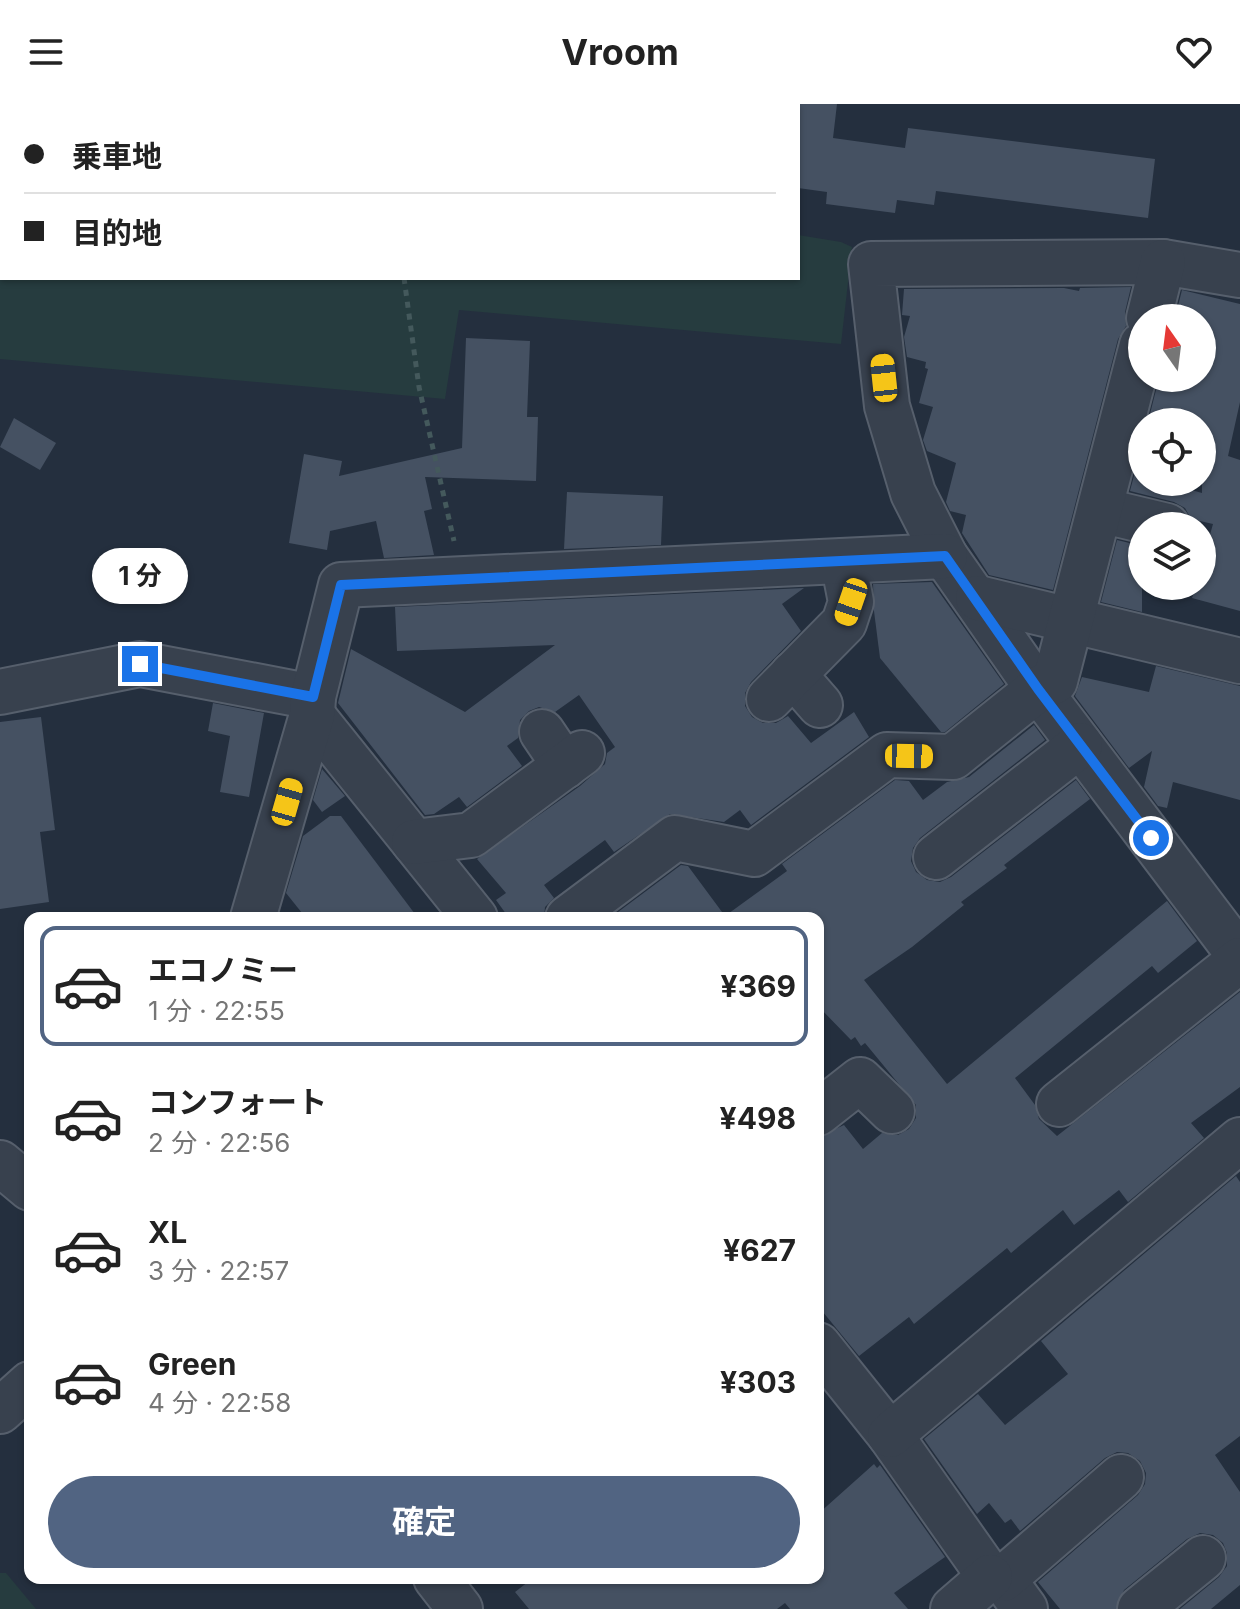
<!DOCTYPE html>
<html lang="ja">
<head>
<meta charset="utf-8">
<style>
	body { margin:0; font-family:Inter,"Noto Sans JP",sans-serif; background:#f2f2f2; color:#222; height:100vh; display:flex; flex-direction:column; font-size:30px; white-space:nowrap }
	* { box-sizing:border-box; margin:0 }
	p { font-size:26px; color:#767676 }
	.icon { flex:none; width:44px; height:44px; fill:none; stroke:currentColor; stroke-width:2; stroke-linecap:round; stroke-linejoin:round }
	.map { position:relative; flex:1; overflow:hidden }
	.side { position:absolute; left:24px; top:808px; width:800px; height:672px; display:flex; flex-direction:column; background:#fff; border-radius:16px; box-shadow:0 2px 6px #0004 }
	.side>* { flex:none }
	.hud { position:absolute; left:0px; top:0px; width:800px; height:176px; box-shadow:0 2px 6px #0004; display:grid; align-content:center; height:176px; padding:0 24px; background:#fff }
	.needle { width:52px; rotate:346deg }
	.fabs { position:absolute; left:1128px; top:200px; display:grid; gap:16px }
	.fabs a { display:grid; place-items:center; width:88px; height:88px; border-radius:50%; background:#fff; box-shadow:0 2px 6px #0004; font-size:40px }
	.end { position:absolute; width:36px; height:36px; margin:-18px; border:10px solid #1a73e8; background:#fff; box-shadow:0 0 0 4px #fff }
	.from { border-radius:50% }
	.bubble { position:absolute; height:56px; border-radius:28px; background:#fff; box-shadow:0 2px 6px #0004; font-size:26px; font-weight:700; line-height:56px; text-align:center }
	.car { position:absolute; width:24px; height:48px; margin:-24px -12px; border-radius:10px; box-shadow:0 0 6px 2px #0007; background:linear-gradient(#f5c518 24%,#345 0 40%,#f5c518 0 76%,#345 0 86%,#f5c518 0) }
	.hud b { display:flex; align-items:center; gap:28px; height:76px; font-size:30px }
	.hud b+b { border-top:2px solid #e0e0e0 }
	.hud i { width:20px; height:20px; background:#222 }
	ul { padding:14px 0 0; list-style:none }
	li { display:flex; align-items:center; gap:24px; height:120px; margin:0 16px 12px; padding:0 8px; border:4px solid transparent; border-radius:16px }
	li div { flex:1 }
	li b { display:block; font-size:30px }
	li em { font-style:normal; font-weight:700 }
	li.current { border-color:#516482 }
	li>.icon { width:72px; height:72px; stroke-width:1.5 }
	.primary-button { display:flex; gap:16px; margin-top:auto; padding:16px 24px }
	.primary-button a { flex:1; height:92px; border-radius:48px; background:#516482; color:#fff; font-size:32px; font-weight:700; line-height:92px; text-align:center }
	header { display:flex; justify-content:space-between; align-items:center; height:104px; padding:0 24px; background:#fff; font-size:36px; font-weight:700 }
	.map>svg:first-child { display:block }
	.green { fill:#263c3f }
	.building { fill:#455162 }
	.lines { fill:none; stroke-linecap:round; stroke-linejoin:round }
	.minor-casing { stroke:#565f6c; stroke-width:48 }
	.path { stroke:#44595c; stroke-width:5; stroke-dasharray:6 6; stroke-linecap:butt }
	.minor { stroke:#38414e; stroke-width:44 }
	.route { stroke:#1a73e8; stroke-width:10 }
</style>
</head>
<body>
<header><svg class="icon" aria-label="menu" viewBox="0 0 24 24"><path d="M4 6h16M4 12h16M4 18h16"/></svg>Vroom<svg class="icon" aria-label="heart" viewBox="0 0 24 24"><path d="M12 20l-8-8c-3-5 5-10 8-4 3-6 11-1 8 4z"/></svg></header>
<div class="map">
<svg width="1240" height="1505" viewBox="0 0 1240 1505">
	<rect width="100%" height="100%" fill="#242f3e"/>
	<g class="green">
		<path d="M 0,0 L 547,2 L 2,2 L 2,174 L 798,174 L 798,131 L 841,138 L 852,143 L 841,240 L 459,206 L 445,295 L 0,255 Z"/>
		<path d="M 0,1469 L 6,1469 L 36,1505 L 0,1505 Z"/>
	</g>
	<g class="building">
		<path d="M 798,0 L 837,0 L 833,34 L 905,44 L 908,24 L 1155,55 L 1148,114 L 936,87 L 934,101 L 897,96 L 895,109 L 826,100 L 827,88 L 798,84 Z"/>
		<path d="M 1131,183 L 1125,208 L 1126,222 L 1118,235 L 1053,486 L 989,471 L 962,429 L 966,411 L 950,407 L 946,398 L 956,359 L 927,347 L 923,336 L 933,303 L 919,299 L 928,265 L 925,264 L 926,258 L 907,253 L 904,233 L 910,212 L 902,211 L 904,185 L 1064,184 L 1079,187 L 1080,184 Z"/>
		<path d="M 1182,186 L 1240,200 L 1240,298 L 1228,352 L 1240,356 L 1240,507 L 1192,494 L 1196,482 L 1202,482 L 1202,459 L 1213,420 L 1191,415 L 1185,404 L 1174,398 L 1130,387 L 1142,341 L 1142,378 L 1163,378 L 1202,389 L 1202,318 L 1148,318 L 1159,274 L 1202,274 L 1202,214 L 1175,214 Z"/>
		<path d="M 466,234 L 530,237 L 527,313 L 538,313 L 536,377 L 425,373 L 432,405 L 424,407 L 434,451 L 384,454 L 376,417 L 330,427 L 327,446 L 289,439 L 304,350 L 342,357 L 339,372 L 462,344 Z"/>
		<path d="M 14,314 L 56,339 L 40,366 L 0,343 Z"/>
		<path d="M 567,388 L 663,392 L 661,441 L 564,445 Z"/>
		<path d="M 1117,436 L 1142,442 L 1142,508 L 1101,498 Z"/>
		<path d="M 932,478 L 1004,580 L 945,628 L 941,628 L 880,554 L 874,507 L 873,480 Z"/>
		<path d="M 804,484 L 782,500 L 801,527 L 751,578 L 745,589 L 745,602 L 752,613 L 763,619 L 776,619 L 788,612 L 811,639 L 854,608 L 869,633 L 751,721 L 740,706 L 724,718 L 670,710 L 614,748 L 605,736 L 544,781 L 554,794 L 545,803 L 544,814 L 509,814 L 496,796 L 506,789 L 477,755 L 580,682 L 605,660 L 607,649 L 615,643 L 579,591 L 555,608 L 539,603 L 529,607 L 520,616 L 518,634 L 507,642 L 522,662 L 467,703 L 459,693 L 434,710 L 425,711 L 338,599 L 351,545 L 465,608 L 555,541 L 397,547 L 395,503 Z"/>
		<path d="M 1156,562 L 1240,582 L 1240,696 L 1173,678 L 1167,704 L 1158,702 L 1144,683 L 1152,647 L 1129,664 L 1075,592 L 1082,573 L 1149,588 Z"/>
		<path d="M 213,599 L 264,609 L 249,693 L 220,688 L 230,632 L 208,627 Z"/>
		<path d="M 41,613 L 55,726 L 40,728 L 49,798 L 0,805 L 0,618 Z"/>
		<path d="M 1034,621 L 1045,636 L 920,734 L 913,744 L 911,757 L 916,768 L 927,776 L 940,778 L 951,773 L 1076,676 L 1090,695 L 1004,761 L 1007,764 L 961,798 L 964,801 L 912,843 L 864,876 L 947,980 L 1167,797 L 1197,837 L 1158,869 L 1152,862 L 1015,974 L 1035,1001 L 1039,1015 L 1057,1032 L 1240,888 L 1240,983 L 1191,1019 L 1204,1034 L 1128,1098 L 1119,1086 L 1074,1121 L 1063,1106 L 1011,1149 L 1007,1144 L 914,1220 L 909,1213 L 859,1252 L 818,1202 L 818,1033 L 844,1021 L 863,1045 L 882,1029 L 898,1031 L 909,1025 L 916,1014 L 916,1001 L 865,939 L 861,942 L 855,933 L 851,936 L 818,902 L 818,814 L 610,814 L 681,761 L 688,762 L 725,812 L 787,767 L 782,760 L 895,676 L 909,677 L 923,696 L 947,678 L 969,673 Z"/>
		<path d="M 322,665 L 345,692 L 322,708 L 313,696 Z"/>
		<path d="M 330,712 L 341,712 L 418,814 L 306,814 L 286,789 L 303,732 Z"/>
		<path d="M 1236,1072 L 1240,1078 L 1240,1332 L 1215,1351 L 1240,1388 L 1240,1481 L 1211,1505 L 1180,1505 L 1219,1473 L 1227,1462 L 1227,1449 L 1223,1439 L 1213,1431 L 1200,1429 L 1187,1435 L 1124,1486 L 1116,1505 L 1060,1505 L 1038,1478 L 1138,1391 L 1145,1380 L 1146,1369 L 1140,1357 L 1128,1349 L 1117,1348 L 1105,1354 L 1020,1427 L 1011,1415 L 1005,1419 L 989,1399 L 977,1410 L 924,1335 L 978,1290 L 1005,1321 L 1068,1270 L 1041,1237 Z"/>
		<path d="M 874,1360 L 877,1364 L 880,1361 L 945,1453 L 894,1489 L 908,1505 L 790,1505 L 785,1499 L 777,1505 L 529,1505 L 515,1488 L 533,1474 L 818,1474 L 818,1410 Z"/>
	</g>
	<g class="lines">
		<g class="minor-casing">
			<g id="minor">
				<path d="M 1240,171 L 1163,158 L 871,160 L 887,302 L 913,389 L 945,452 L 1038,585 L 1240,852"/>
				<path d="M 1149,214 L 1163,158"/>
				<path d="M 1100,406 L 1167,422"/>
				<path d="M 978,494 L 1240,557"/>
				<path d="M 793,570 L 820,601"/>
				<path d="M 0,588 L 140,560 L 313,593"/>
				<path d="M 769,595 L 844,519 L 851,498 L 843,457"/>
				<path d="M 312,611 L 475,814"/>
				<path d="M 542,628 L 565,662"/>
				<path d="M 414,738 L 471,731 L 582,649"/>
				<path d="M 936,753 L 1080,641"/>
				<path d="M 253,814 L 312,611 L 313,593 L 341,481 L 945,452"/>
				<path d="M 568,814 L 675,734 L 754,750 L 887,651 L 953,653 L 1038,585 L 1055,577 L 1142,241"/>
				<path d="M 1059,1000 L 1240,856"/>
				<path d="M 818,1009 L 860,976 L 892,1007"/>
				<path d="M 0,1059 L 30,1084"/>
				<path d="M 818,1241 L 890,1331 L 990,1473 L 1003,1475 L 1025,1505"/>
				<path d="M 0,1307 L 30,1280"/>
				<path d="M 890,1331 L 1240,1036"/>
				<path d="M 436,1474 L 460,1505"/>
				<path d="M 1003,1475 L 1121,1373"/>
				<path d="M 953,1505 L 990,1473"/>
				<path d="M 1140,1505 L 1203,1454"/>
			</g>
		</g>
		<g class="path">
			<path d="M 379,0 L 380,2"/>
			<path d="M 404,174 L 419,283 L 454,437"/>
		</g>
		<use href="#minor" class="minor"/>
	</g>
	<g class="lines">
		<path class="route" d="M 140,560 L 313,593 L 341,481 L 945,452 L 1038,585 L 1151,734"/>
	</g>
</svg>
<div class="fabs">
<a><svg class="needle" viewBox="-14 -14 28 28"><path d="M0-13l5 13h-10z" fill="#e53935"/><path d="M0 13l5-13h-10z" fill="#767676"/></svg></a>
<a><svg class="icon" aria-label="locate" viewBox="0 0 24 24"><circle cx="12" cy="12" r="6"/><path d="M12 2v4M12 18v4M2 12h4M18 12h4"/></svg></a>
<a><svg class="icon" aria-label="layers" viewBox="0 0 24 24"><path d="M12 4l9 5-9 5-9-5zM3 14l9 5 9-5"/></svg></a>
</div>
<i class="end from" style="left:1151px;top:734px"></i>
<i class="end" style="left:140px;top:560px"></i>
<div class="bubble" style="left:92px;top:444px;width:96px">1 分</div>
<i class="car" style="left:884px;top:274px;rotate:354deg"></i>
<i class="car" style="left:851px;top:498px;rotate:199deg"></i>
<i class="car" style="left:909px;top:652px;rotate:91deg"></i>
<i class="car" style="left:287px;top:698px;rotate:16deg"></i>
<div class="hud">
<b><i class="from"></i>乗車地</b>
<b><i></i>目的地</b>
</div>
<section class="side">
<ul>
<li class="current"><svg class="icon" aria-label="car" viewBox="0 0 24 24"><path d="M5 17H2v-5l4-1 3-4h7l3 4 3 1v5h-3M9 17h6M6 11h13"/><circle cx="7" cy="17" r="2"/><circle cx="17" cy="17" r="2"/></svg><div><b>エコノミー</b><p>1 分 · 22:55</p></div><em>¥369</em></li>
<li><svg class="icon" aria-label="car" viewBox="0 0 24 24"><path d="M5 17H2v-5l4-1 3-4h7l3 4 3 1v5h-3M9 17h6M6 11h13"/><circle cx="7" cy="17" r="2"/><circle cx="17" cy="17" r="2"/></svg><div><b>コンフォート</b><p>2 分 · 22:56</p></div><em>¥498</em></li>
<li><svg class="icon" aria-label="car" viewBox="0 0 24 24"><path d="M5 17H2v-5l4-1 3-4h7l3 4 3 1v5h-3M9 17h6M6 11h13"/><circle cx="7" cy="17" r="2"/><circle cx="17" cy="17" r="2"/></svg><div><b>XL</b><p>3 分 · 22:57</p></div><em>¥627</em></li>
<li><svg class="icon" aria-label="car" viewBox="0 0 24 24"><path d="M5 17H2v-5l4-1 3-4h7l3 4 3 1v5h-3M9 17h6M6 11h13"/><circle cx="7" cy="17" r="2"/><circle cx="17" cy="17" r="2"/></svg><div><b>Green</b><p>4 分 · 22:58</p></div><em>¥303</em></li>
</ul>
<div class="primary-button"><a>確定</a></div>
</section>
</div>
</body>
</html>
